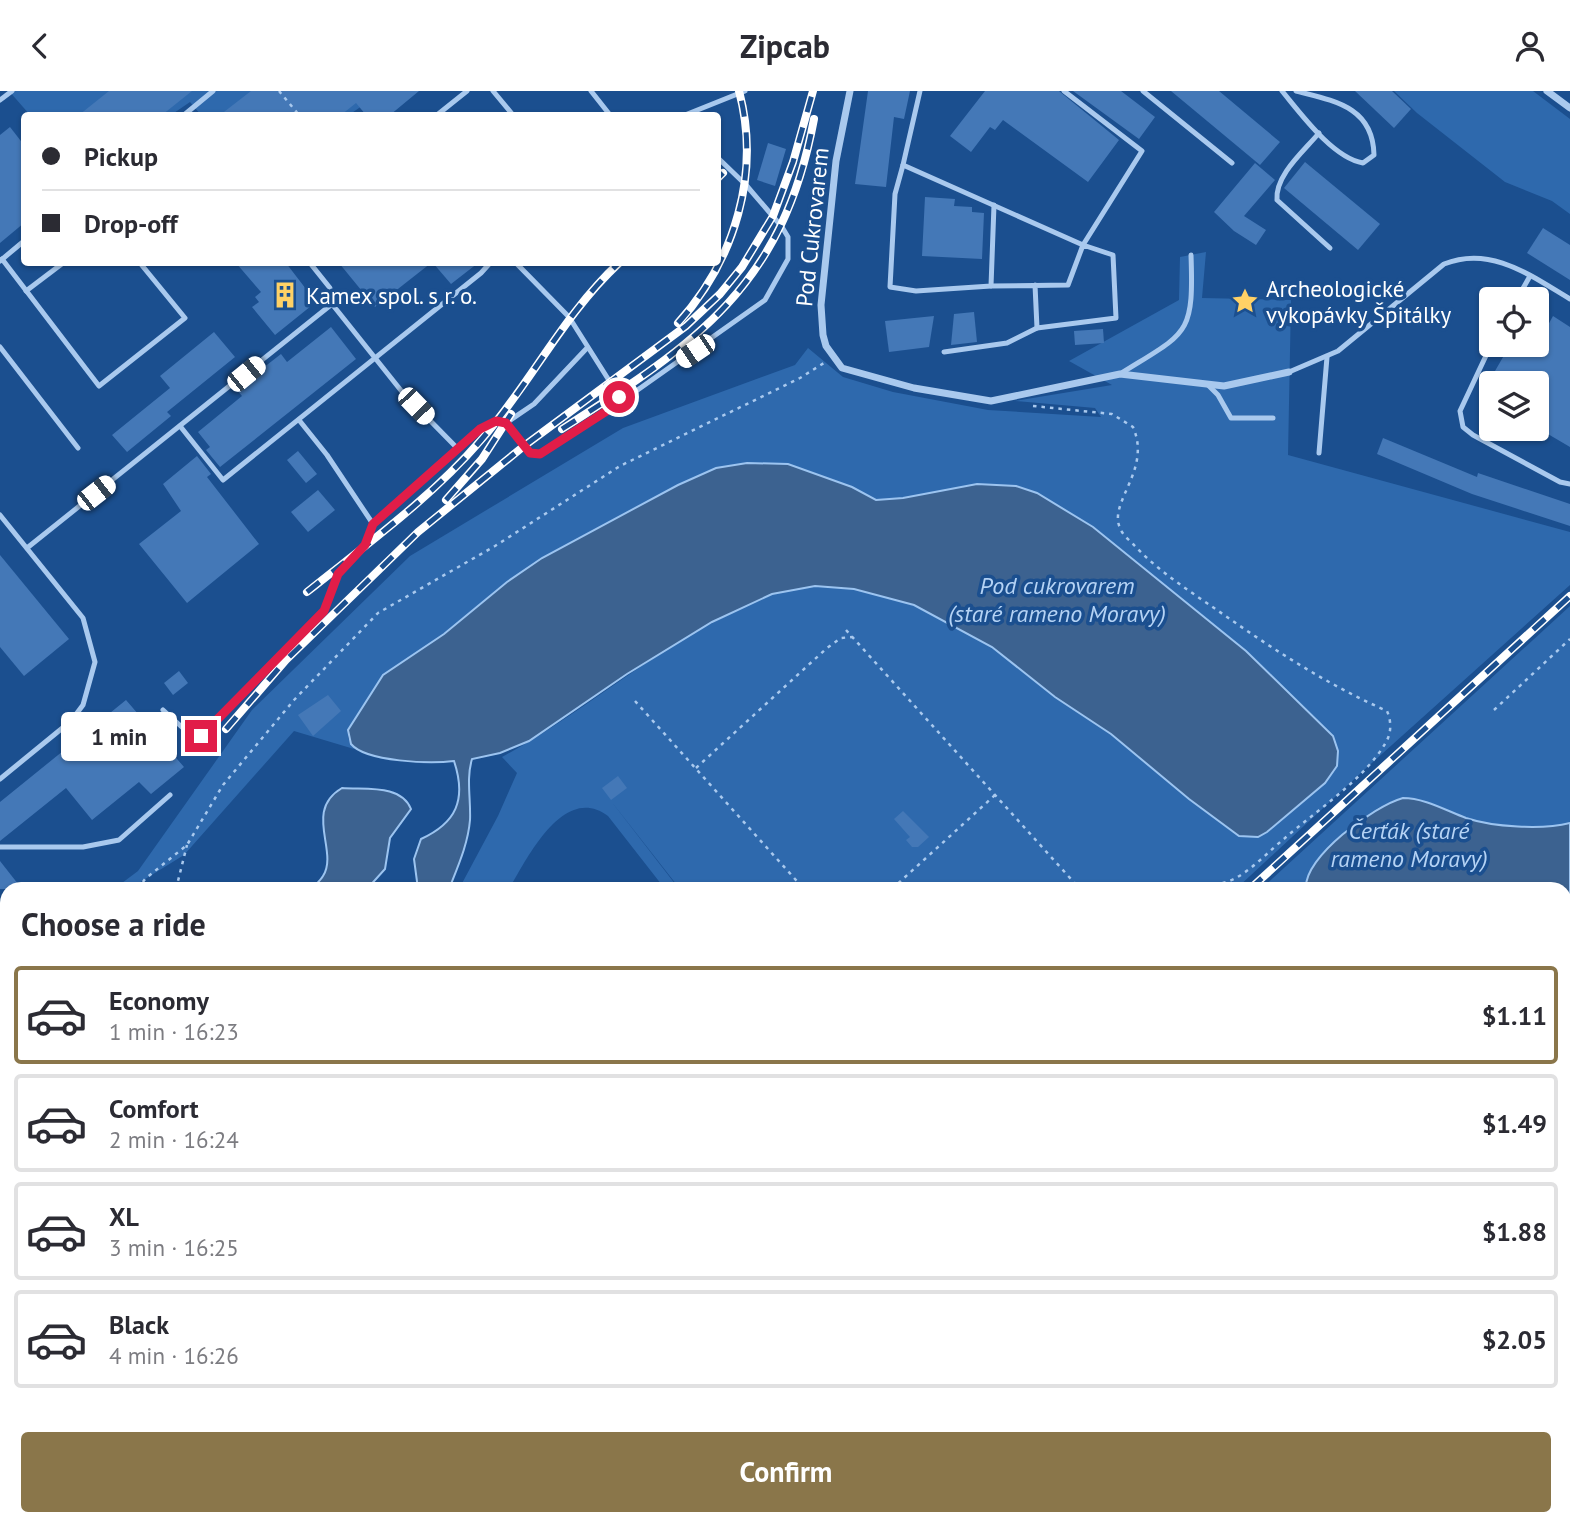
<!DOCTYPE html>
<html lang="en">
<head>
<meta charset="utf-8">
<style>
	body { margin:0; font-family:"PT Sans",sans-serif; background:#f7f7f7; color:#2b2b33; height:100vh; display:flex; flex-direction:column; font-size:26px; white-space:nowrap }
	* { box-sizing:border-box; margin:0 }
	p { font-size:23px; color:#7c7c81 }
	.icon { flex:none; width:38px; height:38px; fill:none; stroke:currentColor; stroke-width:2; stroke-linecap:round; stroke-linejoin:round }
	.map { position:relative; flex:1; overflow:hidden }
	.details { position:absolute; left:0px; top:791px; width:1572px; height:644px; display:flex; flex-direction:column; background:#fff; border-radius:21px 21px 0 0; box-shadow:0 2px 5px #0004 }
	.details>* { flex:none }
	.top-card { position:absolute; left:21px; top:21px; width:700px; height:154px; border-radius:7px; box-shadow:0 2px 5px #0004; display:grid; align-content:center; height:154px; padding:0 21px; background:#fff }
	.buttons { position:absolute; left:1479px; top:196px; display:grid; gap:14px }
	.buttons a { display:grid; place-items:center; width:70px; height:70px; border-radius:7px; background:#fff; box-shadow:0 2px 5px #0004; font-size:35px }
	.end { position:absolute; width:32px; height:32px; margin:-16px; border:9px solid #e11d48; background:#fff; box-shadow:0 0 0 4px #fff }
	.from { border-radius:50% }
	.bubble { position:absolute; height:49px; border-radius:7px; background:#fff; box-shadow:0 2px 5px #0004; font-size:23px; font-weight:800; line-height:49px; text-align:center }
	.car { position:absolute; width:21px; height:42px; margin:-21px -10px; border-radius:9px; box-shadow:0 0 5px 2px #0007; background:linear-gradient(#fff 24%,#345 0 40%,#fff 0 76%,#345 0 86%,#fff 0) }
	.top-card b { display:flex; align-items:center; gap:24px; height:66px; font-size:26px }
	.top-card b+b { border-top:2px solid #e1e1e2 }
	.top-card i { width:18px; height:18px; background:#2b2b33 }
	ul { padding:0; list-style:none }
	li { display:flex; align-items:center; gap:21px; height:98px; margin:0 14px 10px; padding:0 7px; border:4px solid #e1e1e2; border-radius:7px }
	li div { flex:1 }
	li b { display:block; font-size:26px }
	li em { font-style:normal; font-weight:800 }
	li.on { border-color:#8a764a }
	li>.icon { width:63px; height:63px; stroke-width:1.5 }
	h2 { padding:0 21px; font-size:32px; line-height:84px }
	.cta { display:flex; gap:14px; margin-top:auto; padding:14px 21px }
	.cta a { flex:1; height:80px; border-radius:7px; background:#8a764a; color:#fff; font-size:28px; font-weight:800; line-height:80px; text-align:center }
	header { display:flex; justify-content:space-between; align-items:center; height:91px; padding:0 21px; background:#fff; font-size:32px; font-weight:800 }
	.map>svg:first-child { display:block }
	.green { fill:#2e69ad }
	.water { fill:#3c6290; stroke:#9cc4f0; stroke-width:2 }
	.building { fill:#4478b7 }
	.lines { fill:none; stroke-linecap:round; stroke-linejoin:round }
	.path { stroke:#a9c9ee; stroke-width:2.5; stroke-dasharray:3.5 5; stroke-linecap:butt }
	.service { stroke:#a9c9ee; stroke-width:5 }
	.minor { stroke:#a9c9ee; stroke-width:7 }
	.rail-casing { stroke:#fff; stroke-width:8 }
	.rail { stroke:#1b4f8f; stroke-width:5; stroke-dasharray:16; stroke-linecap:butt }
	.route { stroke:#e11d48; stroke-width:9 }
	.labels { text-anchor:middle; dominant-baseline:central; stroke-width:7; stroke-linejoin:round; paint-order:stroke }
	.street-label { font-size:23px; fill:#fff; stroke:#1b4f8f }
	.poi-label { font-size:23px; fill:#fff; stroke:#1b4f8f; text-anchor:start }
	.water-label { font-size:24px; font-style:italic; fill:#b5d3f5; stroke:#1b4f8f }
</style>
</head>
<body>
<header><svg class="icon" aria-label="back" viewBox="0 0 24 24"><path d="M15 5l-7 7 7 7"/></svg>Zipcab<svg class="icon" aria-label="person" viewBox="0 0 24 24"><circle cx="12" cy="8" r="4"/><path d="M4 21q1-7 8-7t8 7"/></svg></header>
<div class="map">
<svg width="1570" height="1435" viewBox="0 0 1570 1435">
	<rect width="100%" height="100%" fill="#1b4f8f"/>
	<g class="green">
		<path d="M 9,0 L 383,0 L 349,24 L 201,24 L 190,11 L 171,24 L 30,24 Z"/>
		<path d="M 1394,0 L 1533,0 L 1570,28 L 1570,123 L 1552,110 L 1505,91 L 1417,22 Z"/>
		<path d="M 1206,161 L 1202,207 L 1291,209 L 1288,364 L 1570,441 L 1570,494 L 1363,680 L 1236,798 L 680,798 L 611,710 L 679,798 L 665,798 L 608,725 C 564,692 528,766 509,798 L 459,798 L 498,725 L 517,682 L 502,666 C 582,623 651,560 734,521 C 746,515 759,506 772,502 C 847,479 930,516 992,556 C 1014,570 1033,589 1054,605 C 1072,619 1093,629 1111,643 C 1155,676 1194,714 1239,745 L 1267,741 L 1325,692 L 1336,675 L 1246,560 L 1093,436 L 1037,402 L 1016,395 L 977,393 L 903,407 L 876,409 L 852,396 L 716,377 L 678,394 L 542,467 L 507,491 L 444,543 L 383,584 L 348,639 L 348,647 L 354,658 L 294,640 L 184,764 L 129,798 L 114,798 L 138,780 L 252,619 L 410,465 L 623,337 L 795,274 L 808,257 L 843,286 L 893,301 L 988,319 L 1101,326 L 1095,317 L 1015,310 L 1112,294 L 1069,270 L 1179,209 L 1180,166 Z"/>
		<path d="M 1570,515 L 1570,732 C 1540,739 1499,737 1469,728 C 1444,720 1420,701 1393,710 C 1372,717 1353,736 1336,750 C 1322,762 1305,778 1306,798 L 1261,798 Z"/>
		<path d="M 0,1019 L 7,1024 L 7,1186 L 0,1192 Z"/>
		<path d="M 7,1193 L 7,1264 L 0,1270 L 0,1199 Z"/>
	</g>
	<g class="water">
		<path d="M 747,372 L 788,373 L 852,396 L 876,409 L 903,407 L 977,393 L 1016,395 L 1037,402 L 1093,436 L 1246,560 L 1333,645 L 1338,660 L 1337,675 L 1325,692 L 1267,741 L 1258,746 L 1239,745 L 1189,708 L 1111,643 L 1055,606 L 992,556 L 914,514 L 854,498 L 815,495 L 772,503 L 712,531 L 627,583 L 529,650 L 500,662 L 472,668 C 466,688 471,708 470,729 C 468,753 458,775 449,798 L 418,798 L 414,768 L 421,748 C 456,732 467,709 454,670 C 431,673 366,671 351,653 L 348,639 L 383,584 L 444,543 L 507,491 L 542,467 L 678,394 L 716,377 Z"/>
		<path d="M 342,697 C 366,699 401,693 411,718 L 390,747 L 385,778 L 367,798 L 312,798 C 315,794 320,790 323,785 C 339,760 303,720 342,697 Z"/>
		<path d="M 1403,707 C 1424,707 1445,719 1466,727 C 1493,736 1542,739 1570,732 L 1570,890 L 1565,891 L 1564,798 L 1306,798 C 1303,766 1374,715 1403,707 Z"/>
	</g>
	<g class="building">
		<path d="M 109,0 L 192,0 L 162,24 L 79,24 Z"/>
		<path d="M 251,0 L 419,0 L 390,24 L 366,24 L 356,12 L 341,24 L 220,24 Z"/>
		<path d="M 868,0 L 910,0 L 904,28 L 894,26 L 886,96 L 855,93 Z"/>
		<path d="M 985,0 L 1059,0 L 1119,49 L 1088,91 L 1003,29 L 995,39 L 990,36 L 971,61 L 950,45 Z"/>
		<path d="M 1073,0 L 1121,0 L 1155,26 L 1139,48 Z"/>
		<path d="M 1171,0 L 1219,0 L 1280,51 L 1260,74 Z"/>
		<path d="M 1355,0 L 1392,0 L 1411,18 L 1394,37 Z"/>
		<path d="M 10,36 L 24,54 L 24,132 L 0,152 L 0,44 Z"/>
		<path d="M 768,52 L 786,58 L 775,95 L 757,89 Z"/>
		<path d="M 1305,71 L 1380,133 L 1358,159 L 1284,97 Z"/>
		<path d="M 1255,72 L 1275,89 L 1244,125 L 1266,139 L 1256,154 L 1234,140 L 1214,121 Z"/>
		<path d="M 925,106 L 955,108 L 954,115 L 972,116 L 972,121 L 984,122 L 982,168 L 922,165 Z"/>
		<path d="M 1543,137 L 1570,154 L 1570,189 L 1527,162 Z"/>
		<path d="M 236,172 L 286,172 L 316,211 L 275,244 L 252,216 L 259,211 L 255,206 L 261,201 Z"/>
		<path d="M 339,172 L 431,172 L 375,216 Z"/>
		<path d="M 433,172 L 478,172 L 451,193 Z"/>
		<path d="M 974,221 L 977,251 L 951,254 L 954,223 Z"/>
		<path d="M 934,225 L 929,256 L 889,261 L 885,230 Z"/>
		<path d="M 1553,225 L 1570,236 L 1570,356 L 1536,336 L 1536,292 L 1519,292 L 1495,280 L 1510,254 L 1537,254 Z"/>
		<path d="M 331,236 L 356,268 L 220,376 L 206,359 L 210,356 L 198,341 L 242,305 L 236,298 L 281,263 L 287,271 Z"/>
		<path d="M 1103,238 L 1104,252 L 1075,254 L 1074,240 Z"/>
		<path d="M 214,241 L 235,266 L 167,321 L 171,325 L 127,361 L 112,344 L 170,297 L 160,285 Z"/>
		<path d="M 1383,347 L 1477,386 L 1478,382 L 1570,413 L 1570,435 L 1472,403 L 1377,363 Z"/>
		<path d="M 298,360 L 317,383 L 306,392 L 287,369 Z"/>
		<path d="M 197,365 L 211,383 L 207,386 L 259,453 L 187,512 L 139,453 L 181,420 L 163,393 Z"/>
		<path d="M 318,399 L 335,419 L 308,441 L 291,421 Z"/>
		<path d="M 0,464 L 69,548 L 24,585 L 0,556 Z"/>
		<path d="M 179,580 L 188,592 L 173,604 L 164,592 Z"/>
		<path d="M 328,604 L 341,620 L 313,645 L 298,624 Z"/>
		<path d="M 126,609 L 184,676 L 151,703 L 139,691 L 92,729 L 66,697 L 0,750 L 0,711 Z"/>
		<path d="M 618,685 L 627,697 L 611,709 L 602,697 Z"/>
		<path d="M 903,720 L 929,746 L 918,756 L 912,756 L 906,749 L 910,746 L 894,728 Z"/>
		<path d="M 0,770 L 22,798 L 0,798 Z"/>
	</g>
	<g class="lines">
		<g class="path">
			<path d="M 279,0 L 299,24"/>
			<path d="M 1033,315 L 1112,323 L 1133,336 C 1152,379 1108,411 1120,437 C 1122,443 1129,449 1134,454 C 1158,480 1188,499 1217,519 C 1271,557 1326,593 1387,620 C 1391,629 1392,641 1386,651 C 1366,687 1316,720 1285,747 C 1269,760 1253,778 1234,788 C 1226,792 1218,792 1210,798"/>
			<path d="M 846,539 L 1080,798"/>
			<path d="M 635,610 L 804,798"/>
			<path d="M 1494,619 L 1570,548"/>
			<path d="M 696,677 L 827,557 L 841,547 L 852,546"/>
			<path d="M 138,798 L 145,788 L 187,754 L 223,694 L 294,609 L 378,522 L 495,455 L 620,375 L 800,287 L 824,272"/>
			<path d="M 176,798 L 187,754"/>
			<path d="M 892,798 L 995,704"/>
			<path d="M 0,970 L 7,966"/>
			<path d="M 0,1087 L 7,1077"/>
		</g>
		<g class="service">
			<path d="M 493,0 L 513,24"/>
			<path d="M 591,0 L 610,24"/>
			<path d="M 920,0 L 903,74 L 1083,154 L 1142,60 L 1064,0"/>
			<path d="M 1143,0 L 1232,72"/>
			<path d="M 1282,0 C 1301,23 1333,67 1363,72 L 1374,64 C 1373,16 1335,10 1296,0"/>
			<path d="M 0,9 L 12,0"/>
			<path d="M 184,24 L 213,0"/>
			<path d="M 437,24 L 467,0"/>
			<path d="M 685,24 L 745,0"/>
			<path d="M 1319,42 C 1304,60 1275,84 1277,109 L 1330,157"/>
			<path d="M 903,74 L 895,103 L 890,196 L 916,200 L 991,195 L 994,114"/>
			<path d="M 2,168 L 99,295 L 185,227 L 140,172"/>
			<path d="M 0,170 L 24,150"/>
			<path d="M 310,172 L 330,197"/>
			<path d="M 516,172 L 569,226 L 622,310 L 765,209 L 788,168 L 788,146 L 782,136 L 746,94 L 718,67"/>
			<path d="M 991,195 L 1068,194 L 1083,154 L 1113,164 L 1116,227 L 1037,237 L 1035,194"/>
			<path d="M 26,200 L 63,172"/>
			<path d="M 1517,208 L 1530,185"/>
			<path d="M 1491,254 L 1460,320 L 1463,336 L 1473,344 L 1560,391 L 1570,393"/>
			<path d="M 0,256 L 78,357"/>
			<path d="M 944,261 L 1007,252 L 1037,237"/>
			<path d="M 1289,281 L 1338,260 L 1444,173 C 1491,154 1531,185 1570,208"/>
			<path d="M 1120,283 C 1187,241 1194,246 1191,164"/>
			<path d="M 1209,295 L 1218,304 L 1231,327 L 1273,327"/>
			<path d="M 299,329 L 327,364 L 373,433 L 457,357"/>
			<path d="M 506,332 L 534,313 L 587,257"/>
			<path d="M 180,335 L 223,389 L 481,182 L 490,172"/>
			<path d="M 1319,362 L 1327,266"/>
			<path d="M 0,424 L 83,527 L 95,571 L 83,614 L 71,630 L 0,688"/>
			<path d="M 27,457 L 332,213 L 403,302 L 457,357 C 472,344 485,328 506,332 L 530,362 L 540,364 L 622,310"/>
			<path d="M 163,619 L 184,638 L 201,645 L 324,520 L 338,483 L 365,454 L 373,433"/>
			<path d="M 0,756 L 83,756 L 119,749 L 170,704"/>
		</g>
		<g class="minor">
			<path d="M 850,0 L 836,70 L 821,214 L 823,244 L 826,255 L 842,277 L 914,297 L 991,310 L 1120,283 L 1224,295 L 1289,281"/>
			<path d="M 1547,0 L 1570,17"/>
		</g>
		<g class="rail-casing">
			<g id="rail">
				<path d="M 718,87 L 723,82"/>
				<path d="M 678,232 C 735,169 761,82 739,0"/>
				<path d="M 562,338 C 697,252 783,195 814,28"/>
				<path d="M 446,409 L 482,368 L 511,323"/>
				<path d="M 307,501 C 367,453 431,407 481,349 C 531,292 563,224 619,172"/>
				<path d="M 226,638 L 286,569 L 418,441 L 524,355 L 686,235 L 720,203 L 742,176 L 773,125 L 793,71 L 813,0"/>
				<path d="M 1250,798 L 1570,505"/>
				<path d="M 554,1435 L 562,1428"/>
			</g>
		</g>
		<use href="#rail" class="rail"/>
	</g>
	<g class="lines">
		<path class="route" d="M 201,645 L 324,520 L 338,483 L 365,454 L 373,433 L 480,338 L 496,330 L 506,332 L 530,362 L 540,363 L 622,310 L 619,306"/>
	</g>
	<defs>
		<g id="building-bare" transform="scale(2.1)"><path d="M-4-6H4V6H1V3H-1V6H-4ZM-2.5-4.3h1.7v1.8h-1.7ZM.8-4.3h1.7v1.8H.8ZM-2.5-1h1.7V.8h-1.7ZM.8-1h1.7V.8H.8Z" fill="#ffd166" stroke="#1b4f8f" stroke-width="2.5" paint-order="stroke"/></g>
		<g id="sight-bare" transform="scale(2.1)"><path d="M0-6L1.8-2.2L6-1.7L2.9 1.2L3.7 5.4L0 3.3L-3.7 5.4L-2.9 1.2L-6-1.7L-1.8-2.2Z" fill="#ffd166" stroke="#1b4f8f" stroke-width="2.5" paint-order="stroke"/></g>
	</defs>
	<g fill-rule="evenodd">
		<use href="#building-bare" x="285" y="204"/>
		<use href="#sight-bare" x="1245" y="210"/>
	</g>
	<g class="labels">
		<g class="street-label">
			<text transform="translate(812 136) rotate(-84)">Pod Cukrovarem</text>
		</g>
		<g class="poi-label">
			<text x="1266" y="197">Archeologické<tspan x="1266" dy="26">vykopávky Špitálky</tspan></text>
			<text x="306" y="204">Kamex spol. s r. o.</text>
		</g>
		<g class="water-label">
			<text x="1057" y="494">Pod cukrovarem<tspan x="1057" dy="28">(staré rameno Moravy)</tspan></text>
			<text x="1409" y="739">Čerťák (staré<tspan x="1409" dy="28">rameno Moravy)</tspan></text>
		</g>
	</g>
</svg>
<div class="buttons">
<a><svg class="icon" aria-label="locate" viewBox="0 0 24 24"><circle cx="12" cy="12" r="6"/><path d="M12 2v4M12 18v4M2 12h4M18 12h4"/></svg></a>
<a><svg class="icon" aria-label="layers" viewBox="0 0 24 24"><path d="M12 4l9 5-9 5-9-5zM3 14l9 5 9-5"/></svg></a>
</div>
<i class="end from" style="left:619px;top:306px"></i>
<i class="end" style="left:201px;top:645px"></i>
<div class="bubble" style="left:61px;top:621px;width:116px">1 min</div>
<i class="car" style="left:695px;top:260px;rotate:236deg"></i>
<i class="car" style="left:246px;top:283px;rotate:51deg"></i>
<i class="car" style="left:416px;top:315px;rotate:136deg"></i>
<i class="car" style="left:96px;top:402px;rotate:52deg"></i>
<div class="top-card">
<b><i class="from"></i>Pickup</b>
<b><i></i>Drop-off</b>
</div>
<section class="details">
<h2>Choose a ride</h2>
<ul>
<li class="on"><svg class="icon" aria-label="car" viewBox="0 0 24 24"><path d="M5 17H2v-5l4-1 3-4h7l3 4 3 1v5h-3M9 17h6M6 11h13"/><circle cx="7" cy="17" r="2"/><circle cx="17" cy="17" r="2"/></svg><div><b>Economy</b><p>1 min · 16:23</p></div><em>$1.11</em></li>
<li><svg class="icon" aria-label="car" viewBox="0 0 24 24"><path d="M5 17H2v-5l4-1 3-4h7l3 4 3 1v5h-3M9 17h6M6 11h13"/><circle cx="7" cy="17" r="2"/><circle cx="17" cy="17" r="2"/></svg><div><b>Comfort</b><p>2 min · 16:24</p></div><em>$1.49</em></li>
<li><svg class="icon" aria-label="car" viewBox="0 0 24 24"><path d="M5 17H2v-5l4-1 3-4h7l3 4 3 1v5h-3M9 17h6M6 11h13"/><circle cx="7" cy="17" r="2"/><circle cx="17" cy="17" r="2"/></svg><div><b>XL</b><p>3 min · 16:25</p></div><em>$1.88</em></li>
<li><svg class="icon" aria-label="car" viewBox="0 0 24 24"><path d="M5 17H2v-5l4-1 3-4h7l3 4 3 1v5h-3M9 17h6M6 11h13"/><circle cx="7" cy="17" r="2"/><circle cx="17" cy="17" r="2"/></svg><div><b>Black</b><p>4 min · 16:26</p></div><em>$2.05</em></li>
</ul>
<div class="cta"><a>Confirm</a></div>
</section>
</div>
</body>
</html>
